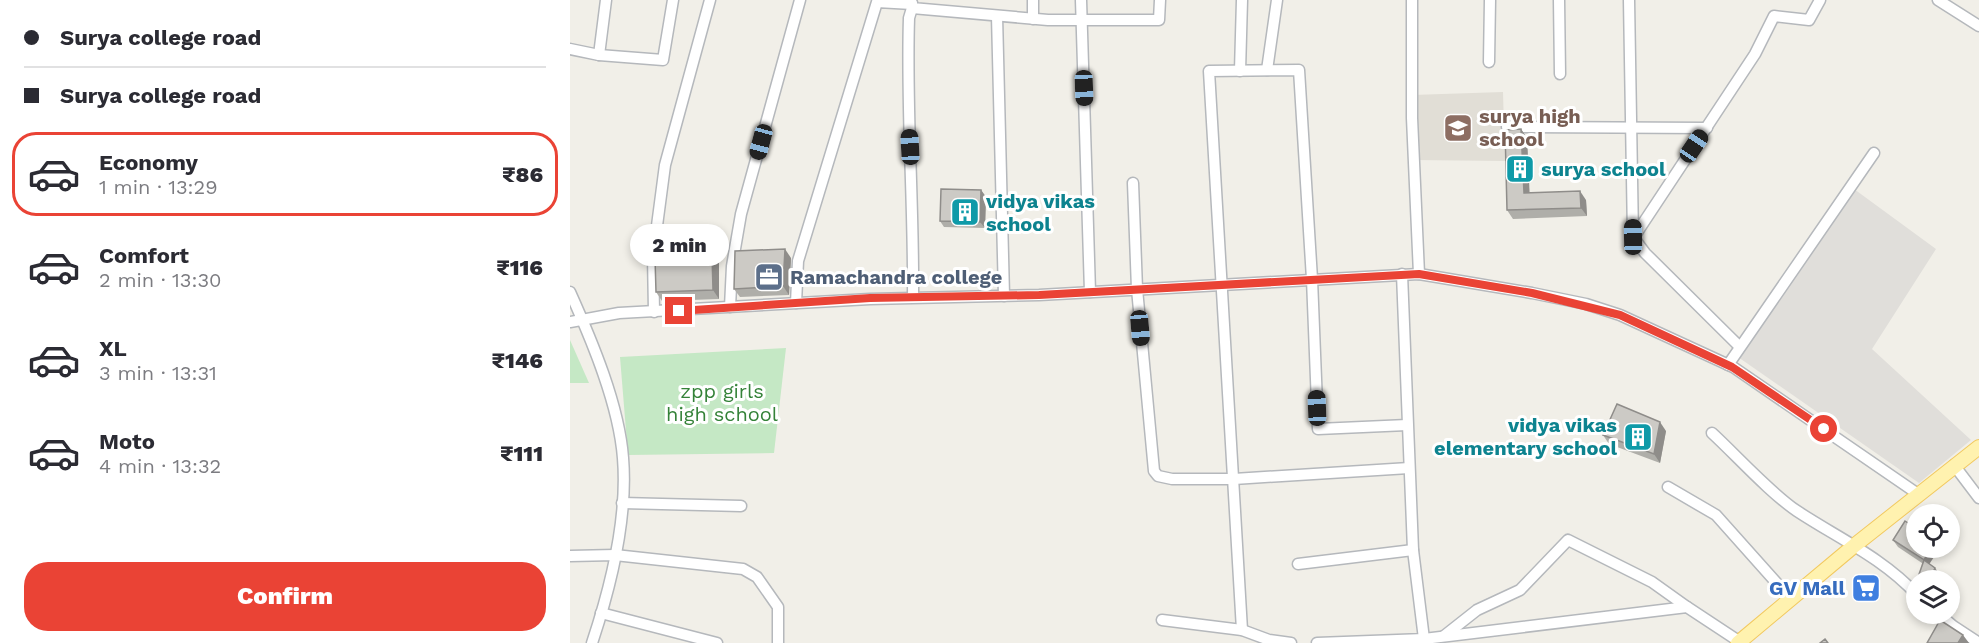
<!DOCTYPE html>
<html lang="en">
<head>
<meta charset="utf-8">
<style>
	body { margin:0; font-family:"Work Sans",sans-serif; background:#f2f2f3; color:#2b2b33; height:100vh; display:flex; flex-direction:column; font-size:22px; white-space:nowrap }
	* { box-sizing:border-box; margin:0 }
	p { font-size:20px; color:#7c7c81 }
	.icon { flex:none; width:33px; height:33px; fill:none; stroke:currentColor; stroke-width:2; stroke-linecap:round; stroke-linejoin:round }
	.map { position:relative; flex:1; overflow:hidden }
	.side { display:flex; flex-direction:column; background:#fff; width:570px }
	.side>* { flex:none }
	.banner { display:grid; align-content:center; height:132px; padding:0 24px; background:#fff }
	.fabs { position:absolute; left:1336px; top:504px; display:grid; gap:12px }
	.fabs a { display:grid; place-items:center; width:54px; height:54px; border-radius:50%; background:#fff; box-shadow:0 3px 9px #0003; font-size:30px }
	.end { position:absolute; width:27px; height:27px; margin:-14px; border:8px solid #ea4335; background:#fff; box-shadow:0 0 0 3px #fff }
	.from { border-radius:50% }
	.bubble { position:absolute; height:42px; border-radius:21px; background:#fff; box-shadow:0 3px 9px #0003; font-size:20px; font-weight:800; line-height:42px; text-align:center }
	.car { position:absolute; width:18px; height:36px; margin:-18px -9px; border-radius:8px; box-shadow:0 0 4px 2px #0007; background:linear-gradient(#222 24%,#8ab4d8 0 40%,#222 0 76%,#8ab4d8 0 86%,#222 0) }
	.banner b { display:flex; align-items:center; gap:21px; height:57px; font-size:22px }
	.banner b+b { border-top:2px solid #e1e1e2 }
	.banner i { width:15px; height:15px; background:#2b2b33 }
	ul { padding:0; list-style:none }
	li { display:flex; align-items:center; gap:18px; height:84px; margin:0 12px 9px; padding:0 12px; border:3px solid transparent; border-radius:24px }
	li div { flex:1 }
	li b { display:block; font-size:22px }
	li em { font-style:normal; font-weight:800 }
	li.current { border-color:#ea4335 }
	li>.icon { width:54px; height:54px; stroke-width:1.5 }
	.primary-button { display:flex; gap:12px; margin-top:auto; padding:12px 24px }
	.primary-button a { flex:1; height:69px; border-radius:24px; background:#ea4335; color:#fff; font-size:24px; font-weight:800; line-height:69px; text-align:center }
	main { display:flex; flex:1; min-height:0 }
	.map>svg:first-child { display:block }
	.industrial { fill:#e0deda }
	.education { fill:#e1ded6 }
	.green { fill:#c5e8c5 }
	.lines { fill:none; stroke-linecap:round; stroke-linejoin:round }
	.minor-casing { stroke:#b5b8bc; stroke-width:13 }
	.major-casing { stroke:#f2c960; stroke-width:16 }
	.minor { stroke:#fff; stroke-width:10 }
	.major { stroke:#fff2af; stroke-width:14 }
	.wall { fill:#afaea9 }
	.shaded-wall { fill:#8f8d8a }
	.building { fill:#cccac5; stroke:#8f8d8a; stroke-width:1.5 }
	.route { stroke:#ea4335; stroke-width:8 }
	.labels { text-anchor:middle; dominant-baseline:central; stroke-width:6; stroke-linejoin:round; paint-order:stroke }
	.education-label { font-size:20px; font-weight:bold; fill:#785e54; stroke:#fff; text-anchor:start }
	.culture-label { font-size:20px; font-weight:bold; fill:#0d838f; stroke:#fff; text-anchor:start }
	.service-label { font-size:20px; font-weight:bold; fill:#4e5e75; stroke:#fff; text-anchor:start }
	.park-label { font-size:20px; fill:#348238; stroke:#fff }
	.shop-label { font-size:20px; font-weight:bold; fill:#366cbe; stroke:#fff; text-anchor:end }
</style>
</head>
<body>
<main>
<section class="side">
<div class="banner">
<b><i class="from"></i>Surya college road</b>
<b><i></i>Surya college road</b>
</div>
<ul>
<li class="current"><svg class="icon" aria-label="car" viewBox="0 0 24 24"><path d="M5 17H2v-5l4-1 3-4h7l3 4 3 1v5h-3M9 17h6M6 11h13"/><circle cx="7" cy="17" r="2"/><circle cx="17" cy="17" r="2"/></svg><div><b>Economy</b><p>1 min · 13:29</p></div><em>₹86</em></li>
<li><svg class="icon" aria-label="car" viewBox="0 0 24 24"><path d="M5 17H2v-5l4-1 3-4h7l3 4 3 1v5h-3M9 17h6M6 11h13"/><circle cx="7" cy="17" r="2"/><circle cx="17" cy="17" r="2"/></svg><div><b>Comfort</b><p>2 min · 13:30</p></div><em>₹116</em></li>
<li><svg class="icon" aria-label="car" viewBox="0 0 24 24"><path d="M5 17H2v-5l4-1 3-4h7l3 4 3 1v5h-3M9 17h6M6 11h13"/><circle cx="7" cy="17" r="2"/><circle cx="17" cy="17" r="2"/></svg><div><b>XL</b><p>3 min · 13:31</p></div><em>₹146</em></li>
<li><svg class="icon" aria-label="car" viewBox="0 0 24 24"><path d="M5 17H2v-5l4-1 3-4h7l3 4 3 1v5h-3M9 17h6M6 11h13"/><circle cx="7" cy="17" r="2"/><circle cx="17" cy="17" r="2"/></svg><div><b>Moto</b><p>4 min · 13:32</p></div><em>₹111</em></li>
</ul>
<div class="primary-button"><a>Confirm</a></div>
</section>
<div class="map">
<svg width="1409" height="643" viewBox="0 0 1409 643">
	<rect width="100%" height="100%" fill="#f1efe8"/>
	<path class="industrial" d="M 1284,189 L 1366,249 L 1302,349 L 1401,440 L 1349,483 L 1168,357 Z"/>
	<path class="education" d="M 933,92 L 935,161 L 843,160 L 842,95 Z"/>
	<g class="green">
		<path d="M 0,340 L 19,383 L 0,383 Z"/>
		<path d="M 216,348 L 204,453 L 58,455 L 50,357 Z"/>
	</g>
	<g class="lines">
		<g class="minor-casing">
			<g id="minor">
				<path d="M 463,0 L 463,19"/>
				<path d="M 511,0 L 520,292"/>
				<path d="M 842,0 L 842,118 L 849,274"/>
				<path d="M 989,0 L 990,74"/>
				<path d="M 1059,0 L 1063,237 L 1075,253 L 1169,346"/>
				<path d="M 1368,0 L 1409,26"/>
				<path d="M 342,3 L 342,8 L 478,20 L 589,20 L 590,0"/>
				<path d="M 342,8 L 339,18 C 336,111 344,204 343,297"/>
				<path d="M 427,16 L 434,296"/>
				<path d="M 0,49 L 29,55 L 93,60 L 103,0"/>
				<path d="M 29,55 L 36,0"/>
				<path d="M 919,62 L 920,0"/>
				<path d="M 697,70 L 707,0"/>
				<path d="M 670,71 L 672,0"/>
				<path d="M 937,127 L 1137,128"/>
				<path d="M 563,183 L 567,289 L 584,471 L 588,476 L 602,479 L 664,479 L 839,468"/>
				<path d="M 1064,237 L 1185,54 L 1204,16 L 1239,20 L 1250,0"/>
				<path d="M 0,292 C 22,341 49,405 53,458 C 58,519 41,586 22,643"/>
				<path d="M 226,303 L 228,261 L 307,2 L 342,4"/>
				<path d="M 160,307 L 162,266 L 171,214 L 230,0"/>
				<path d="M 84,312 L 83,256 L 95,165 L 140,0"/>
				<path d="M 0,322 L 49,313 L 300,299 L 469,295 L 849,274 L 962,293 L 1016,304 L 1050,315 L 1163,367 L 1348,494"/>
				<path d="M 1158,365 L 1304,153"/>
				<path d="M 1142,433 C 1166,455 1200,493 1227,511 C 1268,538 1313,558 1347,595"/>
				<path d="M 1384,465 L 1409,498"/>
				<path d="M 1098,487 L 1146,515 L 1221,599"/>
				<path d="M 52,503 L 171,506"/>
				<path d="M 0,556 L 45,555 L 173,569 L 187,577 L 208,607 L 208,643"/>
				<path d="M 728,564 L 843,550"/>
				<path d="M 31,613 L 147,643"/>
				<path d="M 1369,614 L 1383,626 L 1409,643"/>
				<path d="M 592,620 L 672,630 L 699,640 L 721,643"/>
				<path d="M 672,630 L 639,71 L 729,70 L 742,279 L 748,429 L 837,425"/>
				<path d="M 874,636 L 907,610 L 950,590 L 998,540 L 1082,582 L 1117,607"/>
				<path d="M 851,642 L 854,639 L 1117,607 L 1170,642"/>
				<path d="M 747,643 L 854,639 L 843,550 L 832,274"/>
			</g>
		</g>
		<g class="major-casing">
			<path id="major" d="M 1168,643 L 1285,545 L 1409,447"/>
		</g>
		<use href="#minor" class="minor"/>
		<use href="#major" class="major"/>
	</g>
	<g class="wall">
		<path d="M 951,129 L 957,138 L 959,193 L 1016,200 L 1017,216 L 943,219 L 937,210 Z"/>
		<path d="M 411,190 L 416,197 L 415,228 L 374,227 L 370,221 Z"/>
		<path d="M 221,258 L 219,295 L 170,297 L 164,289 Z"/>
		<path d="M 149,263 L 149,299 L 92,301 L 86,292 Z"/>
		<path d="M 1096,431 L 1090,463 L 1039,444 L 1033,435 Z"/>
		<path d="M 1323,540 L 1365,568 L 1370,575 L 1328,547 Z"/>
	</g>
	<g class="shaded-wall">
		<path d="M 951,129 L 957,138 L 960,201 L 954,193 Z"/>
		<path d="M 411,190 L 416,197 L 415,228 L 410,222 Z"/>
		<path d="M 1010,191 L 1016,200 L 1017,216 L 1011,208 Z"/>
		<path d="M 215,249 L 221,258 L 219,295 L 213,286 Z"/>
		<path d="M 142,255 L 149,263 L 149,299 L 143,290 Z"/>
		<path d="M 1090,422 L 1096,431 L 1090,463 L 1084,454 Z"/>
		<path d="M 1361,548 L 1370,548 L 1358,566 L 1354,560 Z"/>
		<path d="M 1365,568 L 1370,575 L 1367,580 L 1359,580 Z"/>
		<path d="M 1393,635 L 1399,643 L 1388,643 Z"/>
	</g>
	<g class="building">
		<path d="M 951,129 L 954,193 L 1010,191 L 1011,208 L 937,210 L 935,130 Z"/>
		<path d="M 371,189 L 411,190 L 410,222 L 370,221 Z"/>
		<path d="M 215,249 L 213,286 L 164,289 L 165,251 Z"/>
		<path d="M 142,255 L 143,290 L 86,292 L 85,258 Z"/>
		<path d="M 1047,404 L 1090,422 L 1084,454 L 1033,435 Z"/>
		<path d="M 1335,521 L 1347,529 L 1347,548 L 1361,548 L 1354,560 L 1323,540 Z"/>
		<path d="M 1354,560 L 1365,568 L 1359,580 L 1347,580 Z"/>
		<path d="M 1370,620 L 1393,635 L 1388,643 L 1357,643 Z"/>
		<path d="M 1255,639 L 1258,643 L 1250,643 Z"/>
	</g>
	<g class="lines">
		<path class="route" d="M 109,311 L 300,298 L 469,295 L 849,274 L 962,293 L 1050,315 L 1162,367 L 1254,429"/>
	</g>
	<defs>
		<g id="school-square" transform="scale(1.5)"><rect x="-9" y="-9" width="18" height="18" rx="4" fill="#8d6e63" stroke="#fff"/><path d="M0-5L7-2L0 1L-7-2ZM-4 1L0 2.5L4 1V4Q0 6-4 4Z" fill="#fff"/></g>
		<g id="building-square" transform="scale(1.5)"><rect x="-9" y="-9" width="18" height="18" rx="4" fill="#0f9aa8" stroke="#fff"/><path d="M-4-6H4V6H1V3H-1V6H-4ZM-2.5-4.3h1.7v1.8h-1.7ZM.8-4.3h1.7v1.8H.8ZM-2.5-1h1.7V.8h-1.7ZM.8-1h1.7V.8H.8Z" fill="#fff"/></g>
		<g id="office-square" transform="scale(1.5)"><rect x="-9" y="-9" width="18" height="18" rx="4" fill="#5c6f8a" stroke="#fff"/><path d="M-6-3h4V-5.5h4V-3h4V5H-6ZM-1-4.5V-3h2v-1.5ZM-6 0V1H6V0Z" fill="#fff"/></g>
		<g id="supermarket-square" transform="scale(1.5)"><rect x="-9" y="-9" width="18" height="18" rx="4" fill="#3f7fe0" stroke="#fff"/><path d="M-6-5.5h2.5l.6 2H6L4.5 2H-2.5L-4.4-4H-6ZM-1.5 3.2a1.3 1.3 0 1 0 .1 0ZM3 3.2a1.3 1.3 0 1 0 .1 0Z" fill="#fff"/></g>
	</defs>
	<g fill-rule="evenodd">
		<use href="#school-square" x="888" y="128"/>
		<use href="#building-square" x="950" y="169"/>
		<use href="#building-square" x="395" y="212"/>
		<use href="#office-square" x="199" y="277"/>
		<use href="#building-square" x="1068" y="437"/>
		<use href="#supermarket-square" x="1296" y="588"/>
	</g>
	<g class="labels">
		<g class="education-label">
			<text x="909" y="116">surya high<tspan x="909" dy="23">school</tspan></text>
		</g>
		<g class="culture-label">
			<text x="971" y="169">surya school</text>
			<text x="416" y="201">vidya vikas<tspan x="416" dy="23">school</tspan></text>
			<text x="1047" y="425" text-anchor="end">vidya vikas<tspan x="1047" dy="23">elementary school</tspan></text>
		</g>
		<g class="service-label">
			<text x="220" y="277">Ramachandra college</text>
		</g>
		<g class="park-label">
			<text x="152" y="391">zpp girls<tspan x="152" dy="23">high school</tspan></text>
		</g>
		<g class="shop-label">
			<text x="1275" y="588">GV Mall</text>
		</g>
	</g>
</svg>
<div class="fabs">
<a><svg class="icon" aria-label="locate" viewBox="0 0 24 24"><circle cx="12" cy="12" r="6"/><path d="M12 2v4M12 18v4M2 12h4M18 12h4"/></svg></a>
<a><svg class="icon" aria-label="layers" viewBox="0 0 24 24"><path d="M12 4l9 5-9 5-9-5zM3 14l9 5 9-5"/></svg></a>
</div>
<i class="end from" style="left:1254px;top:429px"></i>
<i class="end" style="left:109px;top:311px"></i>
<div class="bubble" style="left:60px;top:224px;width:99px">2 min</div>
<i class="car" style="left:514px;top:88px;rotate:178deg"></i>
<i class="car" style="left:191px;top:142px;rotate:195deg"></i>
<i class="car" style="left:1124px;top:146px;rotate:34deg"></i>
<i class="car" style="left:340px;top:147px;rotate:357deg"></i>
<i class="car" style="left:1063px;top:237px;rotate:359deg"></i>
<i class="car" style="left:570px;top:328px;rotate:175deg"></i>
<i class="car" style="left:747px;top:408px;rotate:358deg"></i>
</div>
</main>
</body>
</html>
